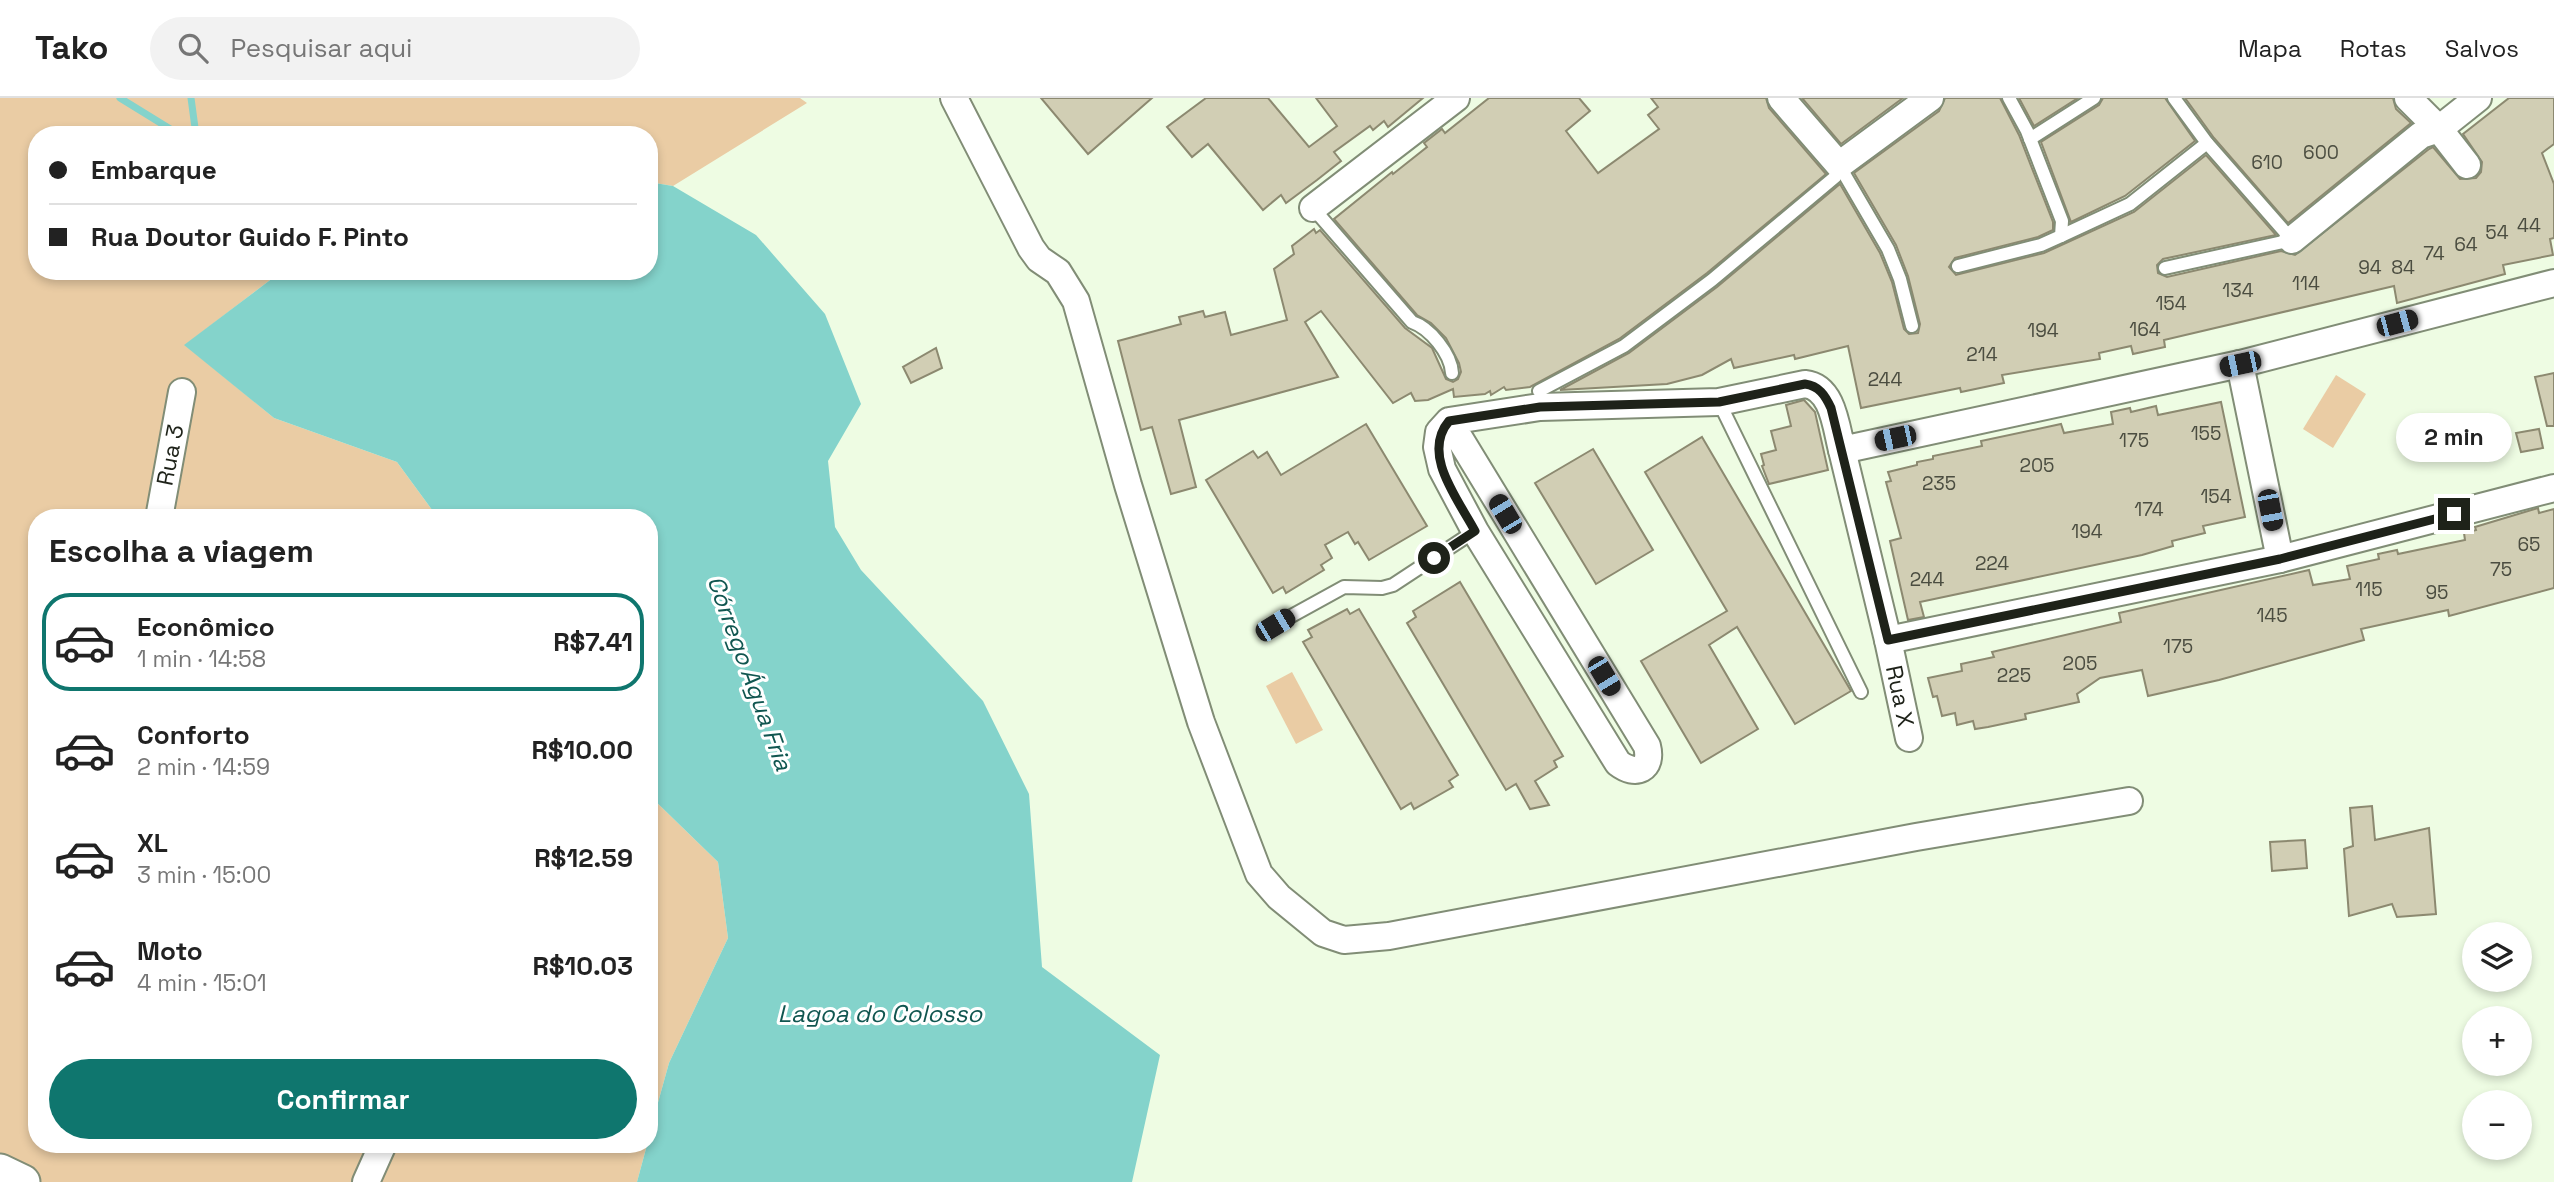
<!DOCTYPE html>
<html lang="pt">
<head>
<meta charset="utf-8">
<style>
	body { margin:0; font-family:"Space Grotesk",sans-serif; background:#f2f2f2; color:#222; height:100vh; display:flex; flex-direction:column; font-size:26px; white-space:nowrap }
	* { box-sizing:border-box; margin:0 }
	p { font-size:23px; color:#767676 }
	.icon { flex:none; width:38px; height:38px; fill:none; stroke:currentColor; stroke-width:2; stroke-linecap:round; stroke-linejoin:round }
	.map { position:relative; flex:1; overflow:hidden }
	.details { position:absolute; left:28px; top:411px; width:630px; height:644px; display:flex; flex-direction:column; background:#fff; border-radius:28px; box-shadow:0 4px 10px #0003 }
	.details>* { flex:none }
	.hud { position:absolute; left:28px; top:28px; width:630px; height:154px; border-radius:28px; box-shadow:0 4px 10px #0003; display:grid; align-content:center; height:154px; padding:0 21px; background:#fff }
	.fabs { position:absolute; left:2462px; top:824px; display:grid; gap:14px }
	.fabs a { display:grid; place-items:center; width:70px; height:70px; border-radius:50%; background:#fff; box-shadow:0 4px 10px #0003; font-size:35px }
	.end { position:absolute; width:32px; height:32px; margin:-16px; border:9px solid #1e2219; background:#fff; box-shadow:0 0 0 4px #fff }
	.from { border-radius:50% }
	.bubble { position:absolute; height:49px; border-radius:24px; background:#fff; box-shadow:0 4px 10px #0003; font-size:23px; font-weight:700; line-height:49px; text-align:center }
	.car { position:absolute; width:21px; height:42px; margin:-21px -10px; border-radius:9px; box-shadow:0 0 5px 2px #0007; background:linear-gradient(#222 24%,#8ab4d8 0 40%,#222 0 76%,#8ab4d8 0 86%,#222 0) }
	.hud b { display:flex; align-items:center; gap:24px; height:66px; font-size:26px }
	.hud b+b { border-top:2px solid #e0e0e0 }
	.hud i { width:18px; height:18px; background:#222 }
	ul { padding:0; list-style:none }
	li { display:flex; align-items:center; gap:21px; height:98px; margin:0 14px 10px; padding:0 7px; border:4px solid transparent; border-radius:28px }
	li div { flex:1 }
	li b { display:block; font-size:26px }
	li em { font-style:normal; font-weight:700 }
	li.on { border-color:#0f766e }
	li>.icon { width:63px; height:63px; stroke-width:1.5 }
	h2 { padding:0 21px; font-size:32px; line-height:84px }
	.action { display:flex; gap:14px; margin-top:auto; padding:14px 21px }
	.action a { flex:1; height:80px; border-radius:42px; background:#0f766e; color:#fff; font-size:28px; font-weight:700; line-height:80px; text-align:center }
	header { display:flex; align-items:center; gap:42px; box-sizing:border-box; height:98px; padding:0 35px; background:#fff; border-bottom:2px solid #e0e0e0 }
	header strong { font-size:33px }
	nav { display:flex; gap:38px; margin-inline-start:auto; font-size:24px }
	.search { width:490px; height:63px; background:#f2f2f2; display:flex; align-items:center; gap:18px; box-sizing:border-box; padding:0 24px; border-radius:38px; color:#767676; font-size:26px }
	.map>svg:first-child { display:block }
	.green { fill:#eacca4 }
	.water { fill:#84d3cb }
	.lines { fill:none; stroke-linecap:round; stroke-linejoin:round }
	.stream { stroke:#84d3cb; stroke-width:7 }
	.building { fill:#d1ceb4; stroke:#8c8970; stroke-width:2 }
	.service-casing { stroke:#818d76; stroke-width:16 }
	.minor-casing { stroke:#818d76; stroke-width:30 }
	.tertiary-casing { stroke:#818d76; stroke-width:37 }
	.service { stroke:#fff; stroke-width:12 }
	.minor { stroke:#fff; stroke-width:26 }
	.tertiary { stroke:#fff; stroke-width:33 }
	.route { stroke:#1e2219; stroke-width:9 }
	.labels { text-anchor:middle; dominant-baseline:central; stroke-width:6; stroke-linejoin:round; paint-order:stroke }
	.number-label { font-size:19px; fill:#4b4d40 }
	.street-label { font-size:23px; fill:#1e2219; stroke:#fff }
	.water-label { font-size:24px; font-style:italic; fill:#105650; stroke:#fff }
</style>
</head>
<body>
<header>
<strong>Tako</strong>
<div class="search"><svg class="icon" aria-label="search" viewBox="0 0 24 24"><circle cx="10" cy="10" r="6"/><path d="M15 15l6 6"/></svg>Pesquisar aqui</div>
<nav><a>Mapa</a><a>Rotas</a><a>Salvos</a></nav>
</header>
<div class="map">
<svg width="2554" height="1084" viewBox="0 0 2554 1084">
	<rect width="100%" height="100%" fill="#eefce3"/>
	<g class="green">
		<path d="M 0,0 L 800,0 L 807,5 L 673,88 L 649,84 L 649,37 L 37,37 L 37,173 L 282,173 L 185,247 L 274,320 L 397,364 L 438,420 L 37,420 L 37,1046 L 647,1047 L 637,1084 L 0,1084 Z"/>
		<path d="M 2336,277 L 2366,296 L 2333,350 L 2303,331 Z"/>
		<path d="M 1292,574 L 1323,632 L 1296,646 L 1266,588 Z"/>
		<path d="M 649,697 L 718,764 L 728,840 L 669,965 L 649,1037 Z"/>
	</g>
	<path class="water" d="M 649,84 L 673,88 L 756,137 L 825,216 L 861,306 L 828,363 L 835,429 L 861,472 L 983,603 L 1029,696 L 1042,869 L 1160,957 L 1132,1084 L 637,1084 L 647,1047 L 649,1046 L 649,1037 L 669,965 L 728,840 L 718,764 L 649,697 L 649,420 L 438,420 L 397,364 L 274,320 L 184,247 L 282,173 L 649,173 Z"/>
	<g class="lines">
		<g class="stream">
			<path d="M 120,0 L 180,37"/>
			<path d="M 191,0 L 196,37"/>
		</g>
	</g>
	<g class="building">
		<path d="M 1041,0 L 1152,0 L 1088,56 Z"/>
		<path d="M 1206,0 L 1268,0 L 1309,49 L 1337,28 L 1316,0 L 1423,0 L 1388,29 L 1384,23 L 1373,32 L 1370,28 L 1334,54 L 1341,63 L 1317,82 L 1286,105 L 1281,97 L 1263,112 L 1208,46 L 1192,59 L 1167,29 Z"/>
		<path d="M 1489,0 L 1579,0 L 1590,13 L 1566,33 L 1598,75 L 1659,31 L 1648,17 L 1658,9 L 1651,0 L 1766,0 L 1769,10 L 1826,76 L 1707,175 L 1619,241 L 1530,289 L 1506,292 L 1504,289 L 1491,297 L 1490,293 L 1485,296 L 1454,299 L 1453,291 L 1428,302 L 1415,303 L 1411,295 L 1393,305 L 1321,213 L 1305,224 L 1338,279 L 1179,322 L 1196,389 L 1171,396 L 1152,329 L 1141,332 L 1118,243 L 1181,226 L 1179,219 L 1203,213 L 1205,219 L 1225,214 L 1231,237 L 1287,222 L 1274,171 L 1294,156 L 1292,148 L 1314,131 L 1316,135 L 1320,132 L 1405,230 L 1432,250 L 1446,281 L 1453,284 L 1458,281 L 1461,274 L 1459,265 L 1446,240 L 1431,225 L 1417,217 L 1334,121 L 1392,74 L 1393,76 L 1427,49 L 1424,45 L 1442,31 L 1445,35 Z"/>
		<path d="M 1802,0 L 1903,0 L 1841,46 Z"/>
		<path d="M 1945,0 L 2000,0 L 2019,37 L 2053,124 L 2053,132 L 2038,139 L 1955,160 L 1949,169 L 1956,177 L 2044,155 L 2134,114 L 2206,57 L 2276,137 L 2163,161 L 2157,167 L 2158,175 L 2167,179 L 2281,153 L 2295,157 L 2429,51 L 2433,49 L 2460,81 L 2476,80 L 2481,74 L 2482,64 L 2463,36 L 2509,0 L 2554,0 L 2554,46 L 2542,55 L 2554,86 L 2554,140 L 2550,141 L 2553,157 L 2503,167 L 2505,176 L 2397,205 L 2394,188 L 2164,242 L 2165,249 L 2133,256 L 2131,248 L 2099,255 L 2100,261 L 2002,277 L 2004,285 L 1961,294 L 1960,290 L 1861,310 L 1848,248 L 1795,261 L 1794,257 L 1734,270 L 1731,261 L 1702,277 L 1667,286 L 1560,292 L 1629,255 L 1717,189 L 1840,86 L 1880,155 L 1892,184 L 1904,231 L 1909,236 L 1918,235 L 1920,226 L 1908,178 L 1896,147 L 1854,75 L 1939,13 Z"/>
		<path d="M 2019,0 L 2078,0 L 2034,28 Z"/>
		<path d="M 2103,0 L 2165,0 L 2195,43 L 2125,98 L 2071,124 L 2041,44 L 2099,7 Z"/>
		<path d="M 2185,0 L 2393,0 L 2396,11 L 2411,25 L 2288,125 L 2214,40 Z"/>
		<path d="M 936,250 L 942,270 L 911,285 L 903,269 Z"/>
		<path d="M 2554,275 L 2554,328 L 2547,328 L 2535,279 Z"/>
		<path d="M 1804,302 L 1815,314 L 1828,372 L 1769,386 L 1762,368 L 1764,367 L 1761,356 L 1776,352 L 1771,333 L 1791,328 L 1786,307 Z"/>
		<path d="M 2221,304 L 2245,419 L 2203,428 L 2205,435 L 2172,443 L 2173,448 L 2142,457 L 1920,504 L 1924,519 L 1908,522 L 1890,443 L 1901,440 L 1886,384 L 1891,383 L 1888,374 L 1917,367 L 1917,364 L 1933,361 L 1933,358 L 1982,348 L 1981,343 L 2061,326 L 2064,335 L 2113,326 L 2111,314 L 2130,310 L 2131,314 L 2156,308 L 2158,317 Z"/>
		<path d="M 1366,326 L 1427,428 L 1369,462 L 1358,444 L 1355,446 L 1348,434 L 1325,447 L 1332,460 L 1321,467 L 1324,472 L 1286,495 L 1283,489 L 1273,495 L 1206,382 L 1253,353 L 1258,360 L 1267,354 L 1281,377 Z"/>
		<path d="M 2539,331 L 2543,350 L 2521,354 L 2516,335 Z"/>
		<path d="M 1702,339 L 1851,593 L 1795,626 L 1737,529 L 1709,547 L 1758,631 L 1701,665 L 1641,563 L 1727,513 L 1645,374 Z"/>
		<path d="M 1593,351 L 1653,452 L 1596,486 L 1535,385 Z"/>
		<path d="M 2538,410 L 2539,415 L 2554,411 L 2554,490 L 2449,518 L 2448,512 L 2361,531 L 2364,542 L 2219,582 L 2148,598 L 2142,572 L 2100,580 L 2077,596 L 2079,604 L 2025,616 L 2026,621 L 1988,629 L 1975,631 L 1973,623 L 1957,627 L 1955,615 L 1942,618 L 1937,598 L 1933,599 L 1928,580 L 1962,573 L 1961,566 L 1994,559 L 1992,554 L 2121,524 L 2119,515 L 2309,472 L 2313,487 L 2350,481 L 2347,468 L 2379,461 L 2378,456 L 2397,452 L 2398,456 L 2465,442 L 2464,435 L 2476,432 L 2475,429 Z"/>
		<path d="M 1460,484 L 1563,658 L 1554,663 L 1557,669 L 1535,683 L 1549,707 L 1530,711 L 1516,686 L 1506,692 L 1407,525 L 1416,519 L 1413,513 Z"/>
		<path d="M 1347,511 L 1350,516 L 1359,511 L 1458,677 L 1449,683 L 1453,689 L 1414,711 L 1411,705 L 1401,711 L 1303,544 L 1312,539 L 1308,532 Z"/>
		<path d="M 2372,708 L 2375,742 L 2429,730 L 2436,816 L 2397,819 L 2392,806 L 2349,818 L 2344,751 L 2353,748 L 2350,710 Z"/>
		<path d="M 2305,742 L 2307,770 L 2272,773 L 2270,744 Z"/>
	</g>
	<g class="lines">
		<g class="service-casing">
			<g id="service">
				<path d="M 2174,0 L 2207,45 L 2292,142"/>
				<path d="M 2030,41 L 2094,0"/>
				<path d="M 1839,67 L 1888,151 L 1900,181 L 1912,228"/>
				<path d="M 1313,110 L 1412,224 C 1430,230 1451,256 1452,275"/>
				<path d="M 2061,138 L 2130,106 L 2207,45"/>
				<path d="M 1958,168 L 2041,147 L 2061,138 L 2062,123 L 2027,33 L 2009,0"/>
				<path d="M 2165,170 L 2292,142"/>
				<path d="M 1539,293 L 1624,248 L 1712,182 L 1835,79 L 1839,67"/>
				<path d="M 1719,304 L 1861,594"/>
				<path d="M 1275,527 L 1344,489 L 1382,490 L 1393,487 L 1475,433"/>
			</g>
		</g>
		<g class="minor-casing">
			<g id="minor">
				<path d="M 954,0 L 1031,150 L 1039,161 L 1058,174 L 1076,203 L 1128,387 L 1201,624 L 1259,776 L 1279,799 L 1323,835 L 1344,842 L 1389,838 L 1916,739 L 2129,703"/>
				<path d="M 1781,0 L 1839,67 L 1930,0"/>
				<path d="M 2408,0 L 2439,31 L 2467,67"/>
				<path d="M 1313,110 L 1456,0"/>
				<path d="M 2292,142 L 2421,37 L 2439,31 L 2478,0"/>
				<path d="M 2240,266 L 2280,461"/>
				<path d="M 1449,323 L 1647,648 C 1653,671 1636,679 1618,665 L 1475,433 L 1442,371 L 1437,349 L 1439,334 L 1449,323 L 1540,309 L 1719,304 L 1805,286 C 1833,289 1836,329 1842,352 L 2240,266 L 2554,185"/>
				<path d="M 1842,352 L 1888,542 L 1909,640"/>
				<path d="M 159,420 L 182,294"/>
				<path d="M 1888,542 L 2280,461 L 2554,390"/>
				<path d="M 366,1084 L 383,1046"/>
			</g>
		</g>
		<g class="tertiary-casing">
			<path id="tertiary" d="M 0,1073 L 23,1084"/>
		</g>
		<use href="#service" class="service"/>
		<use href="#minor" class="minor"/>
		<use href="#tertiary" class="tertiary"/>
	</g>
	<g class="lines">
		<path class="route" d="M 1434,460 L 1475,433 C 1458,401 1421,356 1449,323 L 1540,309 L 1719,304 L 1805,286 C 1819,288 1825,297 1831,310 L 1888,542 L 2280,461 L 2454,416"/>
	</g>
	<g class="labels">
		<g class="number-label">
			<text x="2321" y="54">600</text>
			<text x="2267" y="64">610</text>
			<text x="2529" y="127">44</text>
			<text x="2497" y="134">54</text>
			<text x="2466" y="146">64</text>
			<text x="2434" y="155">74</text>
			<text x="2370" y="169">94</text>
			<text x="2403" y="169">84</text>
			<text x="2306" y="185">114</text>
			<text x="2238" y="192">134</text>
			<text x="2171" y="205">154</text>
			<text x="2145" y="231">164</text>
			<text x="2043" y="232">194</text>
			<text x="1982" y="256">214</text>
			<text x="1885" y="281">244</text>
			<text x="2206" y="335">155</text>
			<text x="2134" y="342">175</text>
			<text x="2037" y="367">205</text>
			<text x="1939" y="385">235</text>
			<text x="2216" y="398">154</text>
			<text x="2149" y="411">174</text>
			<text x="2087" y="433">194</text>
			<text x="2529" y="446">65</text>
			<text x="1992" y="465">224</text>
			<text x="2501" y="471">75</text>
			<text x="1927" y="481">244</text>
			<text x="2369" y="491">115</text>
			<text x="2437" y="494">95</text>
			<text x="2272" y="517">145</text>
			<text x="2178" y="548">175</text>
			<text x="2080" y="565">205</text>
			<text x="2014" y="577">225</text>
		</g>
		<g class="street-label">
			<text transform="translate(170 357) rotate(-79)">Rua 3</text>
			<text transform="translate(1900 598) rotate(78)">Rua X</text>
		</g>
		<g class="water-label">
			<text transform="translate(750 575) rotate(70)">Córrego Água Fria</text>
			<text x="880" y="915">Lagoa do Colosso</text>
		</g>
	</g>
</svg>
<div class="fabs">
<a><svg class="icon" aria-label="layers" viewBox="0 0 24 24"><path d="M12 4l9 5-9 5-9-5zM3 14l9 5 9-5"/></svg></a>
<a>+</a>
<a>−</a>
</div>
<i class="end from" style="left:1434px;top:460px"></i>
<i class="end" style="left:2454px;top:416px"></i>
<div class="bubble" style="left:2396px;top:315px;width:116px">2 min</div>
<i class="car" style="left:2397px;top:225px;rotate:75deg"></i>
<i class="car" style="left:2240px;top:266px;rotate:258deg"></i>
<i class="car" style="left:1895px;top:340px;rotate:258deg"></i>
<i class="car" style="left:2270px;top:412px;rotate:169deg"></i>
<i class="car" style="left:1505px;top:416px;rotate:329deg"></i>
<i class="car" style="left:1275px;top:527px;rotate:59deg"></i>
<i class="car" style="left:1604px;top:578px;rotate:149deg"></i>
<div class="hud">
<b><i class="from"></i>Embarque</b>
<b><i></i>Rua Doutor Guido F. Pinto</b>
</div>
<section class="details">
<h2>Escolha a viagem</h2>
<ul>
<li class="on"><svg class="icon" aria-label="car" viewBox="0 0 24 24"><path d="M5 17H2v-5l4-1 3-4h7l3 4 3 1v5h-3M9 17h6M6 11h13"/><circle cx="7" cy="17" r="2"/><circle cx="17" cy="17" r="2"/></svg><div><b>Econômico</b><p>1 min · 14:58</p></div><em>R$7.41</em></li>
<li><svg class="icon" aria-label="car" viewBox="0 0 24 24"><path d="M5 17H2v-5l4-1 3-4h7l3 4 3 1v5h-3M9 17h6M6 11h13"/><circle cx="7" cy="17" r="2"/><circle cx="17" cy="17" r="2"/></svg><div><b>Conforto</b><p>2 min · 14:59</p></div><em>R$10.00</em></li>
<li><svg class="icon" aria-label="car" viewBox="0 0 24 24"><path d="M5 17H2v-5l4-1 3-4h7l3 4 3 1v5h-3M9 17h6M6 11h13"/><circle cx="7" cy="17" r="2"/><circle cx="17" cy="17" r="2"/></svg><div><b>XL</b><p>3 min · 15:00</p></div><em>R$12.59</em></li>
<li><svg class="icon" aria-label="car" viewBox="0 0 24 24"><path d="M5 17H2v-5l4-1 3-4h7l3 4 3 1v5h-3M9 17h6M6 11h13"/><circle cx="7" cy="17" r="2"/><circle cx="17" cy="17" r="2"/></svg><div><b>Moto</b><p>4 min · 15:01</p></div><em>R$10.03</em></li>
</ul>
<div class="action"><a>Confirmar</a></div>
</section>
</div>
</body>
</html>
